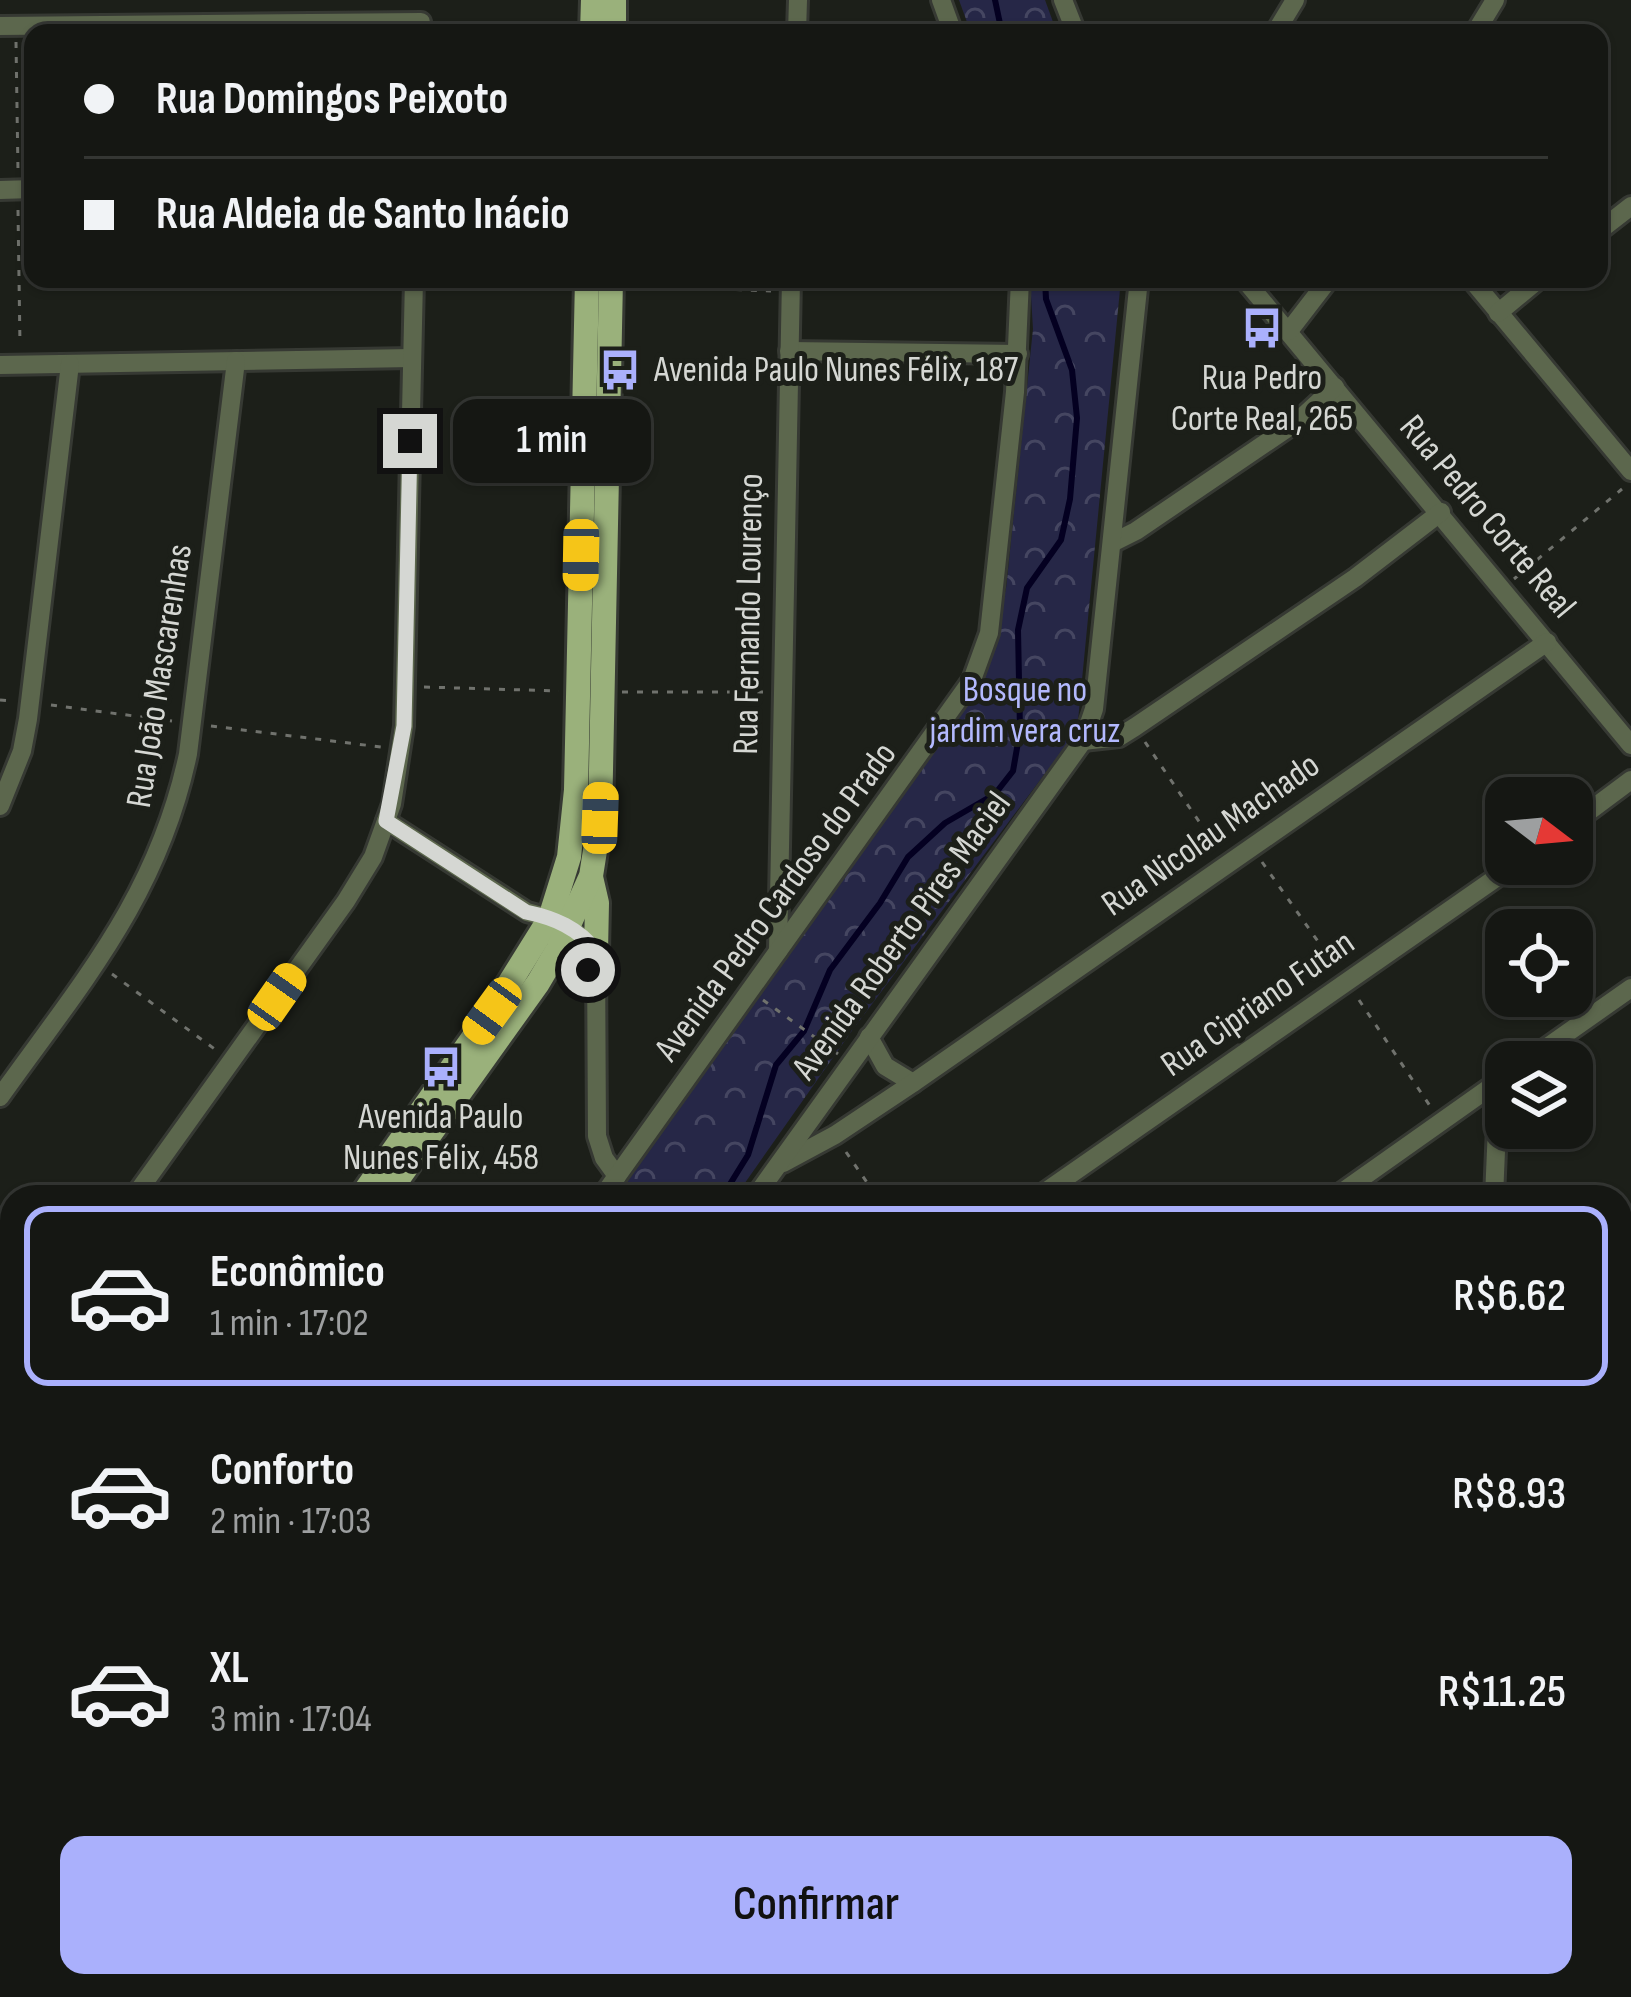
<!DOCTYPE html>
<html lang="pt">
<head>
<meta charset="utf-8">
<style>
	body { margin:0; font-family:"Sofia Sans Condensed",sans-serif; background:#1e201c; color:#f1f3f6; height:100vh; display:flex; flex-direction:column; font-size:45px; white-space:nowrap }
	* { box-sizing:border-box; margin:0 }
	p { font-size:39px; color:#9d9fa0 }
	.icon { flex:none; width:66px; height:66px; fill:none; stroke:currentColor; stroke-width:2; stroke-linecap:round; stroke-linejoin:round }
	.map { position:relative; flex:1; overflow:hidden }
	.drawer { position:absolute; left:0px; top:1185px; width:1632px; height:813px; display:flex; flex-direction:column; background:#151713; border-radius:36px 36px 0 0; box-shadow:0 3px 9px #0004,0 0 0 3px #343633 }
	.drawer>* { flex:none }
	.top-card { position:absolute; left:24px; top:24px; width:1584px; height:264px; border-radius:24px; box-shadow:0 3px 9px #0004,0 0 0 3px #343633; display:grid; align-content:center; height:264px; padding:0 60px; background:#151713 }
	.needle { width:78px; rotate:106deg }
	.controls { position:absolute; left:1485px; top:777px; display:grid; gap:24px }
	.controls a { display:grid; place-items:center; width:108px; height:108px; border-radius:24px; background:#151713; box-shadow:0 3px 9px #0004,0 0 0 3px #343633; font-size:60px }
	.end { position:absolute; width:54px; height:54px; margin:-27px; border:15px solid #d5d7d3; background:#111; box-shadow:0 0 0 6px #111 }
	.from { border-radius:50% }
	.bubble { position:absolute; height:84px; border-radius:24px; background:#151713; box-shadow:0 3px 9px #0004,0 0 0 3px #343633; font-size:39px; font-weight:600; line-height:84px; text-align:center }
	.car { position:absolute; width:36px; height:72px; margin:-36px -18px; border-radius:15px; box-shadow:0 0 9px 3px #0007; background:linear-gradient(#f5c518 24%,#345 0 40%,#f5c518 0 76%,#345 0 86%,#f5c518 0) }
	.top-card b { display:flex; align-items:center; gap:42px; height:114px; font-size:45px }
	.top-card b+b { border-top:3px solid #343633 }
	.top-card i { width:30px; height:30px; background:#f1f3f6 }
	ul { padding:21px 0 0; list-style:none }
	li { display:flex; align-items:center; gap:36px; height:180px; margin:0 24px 18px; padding:0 36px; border:6px solid transparent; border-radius:24px }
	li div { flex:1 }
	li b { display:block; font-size:45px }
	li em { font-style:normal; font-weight:600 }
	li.active { border-color:#aab0fc }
	li>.icon { width:108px; height:108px; stroke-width:1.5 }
	.action { display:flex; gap:24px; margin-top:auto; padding:24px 60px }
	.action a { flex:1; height:138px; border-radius:24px; background:#aab0fc; color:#111; font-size:48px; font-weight:600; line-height:138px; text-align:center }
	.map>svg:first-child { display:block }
	.forest { fill:url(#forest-crowns) }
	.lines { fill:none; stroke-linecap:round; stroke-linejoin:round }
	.stream { stroke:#040021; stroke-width:6 }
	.minor-casing { stroke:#363933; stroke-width:24 }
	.major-casing { stroke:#363933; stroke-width:30 }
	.path { stroke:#70726d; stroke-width:3; stroke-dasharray:6 9; stroke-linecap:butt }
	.minor { stroke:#5c674d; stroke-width:18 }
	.major { stroke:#9ab17b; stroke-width:24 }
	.route { stroke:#d5d7d3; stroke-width:15 }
	.labels { text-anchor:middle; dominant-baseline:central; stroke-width:10; stroke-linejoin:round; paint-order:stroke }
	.poi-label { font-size:36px; fill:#d5d7d3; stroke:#1c1f19 }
	.street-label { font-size:36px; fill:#d5d7d3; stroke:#1c1f19 }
	.park-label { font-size:36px; fill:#b3b9fe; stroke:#1c1f19 }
</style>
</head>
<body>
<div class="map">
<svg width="1631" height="1997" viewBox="0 0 1631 1997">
	<defs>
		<pattern id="forest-crowns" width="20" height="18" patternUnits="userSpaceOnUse" patternTransform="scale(3)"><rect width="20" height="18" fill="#262747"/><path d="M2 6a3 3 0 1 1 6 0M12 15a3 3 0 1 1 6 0" fill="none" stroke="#454661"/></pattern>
	</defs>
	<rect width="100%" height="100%" fill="#1c1f19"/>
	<g class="forest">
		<path d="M 959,0 L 1045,0 L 1057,33 L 971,33 Z"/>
		<path d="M 1030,279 L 1121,279 L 1077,731 L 851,1032 L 735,1197 L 616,1197 L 975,694 L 1006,589 L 1033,329 Z"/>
	</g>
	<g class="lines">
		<g class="stream">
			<path d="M 995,0 L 1002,33"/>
			<path d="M 722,1197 L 748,1155 L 776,1065 L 804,1031 L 830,970 L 880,903 L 908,857 L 945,823 L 995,794 L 1013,771 L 1020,731 L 1018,630 L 1027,588 L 1061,540 L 1070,499 L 1077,418 L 1072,370 L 1046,299 L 1045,279"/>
			<path d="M 0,1994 L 52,1992 L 64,1986"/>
		</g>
		<g class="minor-casing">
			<g id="minor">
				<path d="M 941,0 L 953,33"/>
				<path d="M 1063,0 L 1076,33"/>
				<path d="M 0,26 L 421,22"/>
				<path d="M 797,33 L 798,0"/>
				<path d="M 1275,33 L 1295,0"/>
				<path d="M 1475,33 L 1495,0"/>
				<path d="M 0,190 L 33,189"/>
				<path d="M 1599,231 L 1631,206"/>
				<path d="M 1244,279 L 1631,745"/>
				<path d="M 1471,279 L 1631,471"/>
				<path d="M 1498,313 L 1539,279"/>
				<path d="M 1289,331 L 1329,279"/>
				<path d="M 789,351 L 1018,354"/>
				<path d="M 0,365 L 412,358"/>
				<path d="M 1112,543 L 1136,531 L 1298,421 L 1335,387"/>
				<path d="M 1083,741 L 1119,737 L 1135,727 L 1355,578 L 1441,512"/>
				<path d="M 0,806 L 22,751 L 28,719 L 70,364"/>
				<path d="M 386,821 L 527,912 C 555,919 578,929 596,951 L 597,1136 L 604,1158 L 617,1176"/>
				<path d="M 1572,824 L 1631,780"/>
				<path d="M 778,951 L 791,279"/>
				<path d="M 869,1037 L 885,1066 L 913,1083"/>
				<path d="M 1526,1062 L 1631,988"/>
				<path d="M 0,1097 C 82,982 158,896 188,754 L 236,361"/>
				<path d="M 783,1163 L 835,1135 L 913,1083 L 1547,642"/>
				<path d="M 134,1197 L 346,901 L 373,857 L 392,804 L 404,726 L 414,279"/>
				<path d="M 602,1197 L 972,680 L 989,633 L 1015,392 L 1020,279"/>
				<path d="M 755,1197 L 1083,741 L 1094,709 L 1139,279"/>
				<path d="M 1038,1197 L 1516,864"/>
				<path d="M 1335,1197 L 1506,1076"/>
				<path d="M 1494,1197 L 1499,1081"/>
				<path d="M 1620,1325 L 1631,1315"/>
				<path d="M 0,1429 L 12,1405"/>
				<path d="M 1620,1698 L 1631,1711"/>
				<path d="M 0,1735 L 12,1718"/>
				<path d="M 1620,1817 L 1631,1817"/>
				<path d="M 0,1884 L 12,1894"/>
				<path d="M 1620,1907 L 1631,1913"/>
				<path d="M 131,1986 L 144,1997"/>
				<path d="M 353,1986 L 365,1997"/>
				<path d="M 498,1986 L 508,1997"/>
				<path d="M 612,1986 L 613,1997"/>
				<path d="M 696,1986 L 701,1997"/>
				<path d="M 182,1997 L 196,1986"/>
				<path d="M 545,1997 L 552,1986"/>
				<path d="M 776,1997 L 784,1986"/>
				<path d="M 1170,1997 L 1188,1986"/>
				<path d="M 1448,1997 L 1449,1986"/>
				<path d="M 1630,1997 L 1631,1986"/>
			</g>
		</g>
		<g class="major-casing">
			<g id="major">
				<path d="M 592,33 L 593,0"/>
				<path d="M 614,33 L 614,0"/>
				<path d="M 591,877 L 597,903 L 596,951"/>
				<path d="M 361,1197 L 492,1011 L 550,918 L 569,857 L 576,790 L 587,279"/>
				<path d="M 385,1197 L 538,983 L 558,949 L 591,876 L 600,819 L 611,279"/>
				<path d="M 0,1341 L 12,1341"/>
				<path d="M 0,1362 L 12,1363"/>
			</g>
		</g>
		<g class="path">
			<path d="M 16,42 L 18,171"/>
			<path d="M 18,210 L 20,345"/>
			<path d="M 443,279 L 567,283"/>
			<path d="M 631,285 L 771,291"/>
			<path d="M 1514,579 L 1622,489"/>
			<path d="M 424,687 L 559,691"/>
			<path d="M 622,692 L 763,692"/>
			<path d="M 0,700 L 11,701"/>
			<path d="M 51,705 L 172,721"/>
			<path d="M 211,726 L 381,747"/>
			<path d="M 1145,742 L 1217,848"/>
			<path d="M 1262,862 L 1336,967"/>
			<path d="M 112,974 L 216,1050"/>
			<path d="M 763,1000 L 838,1054"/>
			<path d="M 1359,1000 L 1430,1106"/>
			<path d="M 846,1152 L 877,1197"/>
		</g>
		<use href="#minor" class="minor"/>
		<use href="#major" class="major"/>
	</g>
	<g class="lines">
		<path class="route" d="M 410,441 L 404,726 L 386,821 L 526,912 C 555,918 578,928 596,951 L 595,978 L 588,970"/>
	</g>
	<defs>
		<g id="bus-bare" transform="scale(3.24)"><path d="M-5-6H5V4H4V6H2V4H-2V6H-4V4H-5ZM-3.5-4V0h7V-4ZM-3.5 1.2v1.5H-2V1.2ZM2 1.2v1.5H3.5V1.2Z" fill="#aab0fc" stroke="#1c1f19" stroke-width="2.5" paint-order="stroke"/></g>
	</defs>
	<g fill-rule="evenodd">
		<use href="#bus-bare" x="1262" y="328"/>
		<use href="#bus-bare" x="620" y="370"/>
		<use href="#bus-bare" x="441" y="1067"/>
	</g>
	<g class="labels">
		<g class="poi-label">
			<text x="654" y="370" text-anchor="start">Avenida Paulo Nunes Félix, 187</text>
			<text x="1262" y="378">Rua Pedro<tspan x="1262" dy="41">Corte Real, 265</tspan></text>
			<text x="441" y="1117">Avenida Paulo<tspan x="441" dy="41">Nunes Félix, 458</tspan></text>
		</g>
		<g class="street-label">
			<text transform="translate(1487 517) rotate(50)">Rua Pedro Corte Real</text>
			<text transform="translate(749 614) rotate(-89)">Rua Fernando Lourenço</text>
			<text transform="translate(160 676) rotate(-81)">Rua João Mascarenhas</text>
			<text transform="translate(1211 835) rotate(-35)">Rua Nicolau Machado</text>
			<text transform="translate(776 902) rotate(-54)">Avenida Pedro Cardoso do Prado</text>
			<text transform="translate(902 936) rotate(-54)">Avenida Roberto Pires Maciel</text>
			<text transform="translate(1258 1004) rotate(-35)">Rua Cipriano Futan</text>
		</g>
		<g class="park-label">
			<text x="1025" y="690">Bosque no<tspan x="1025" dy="41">jardim vera cruz</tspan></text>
		</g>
	</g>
</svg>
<div class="controls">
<a><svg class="needle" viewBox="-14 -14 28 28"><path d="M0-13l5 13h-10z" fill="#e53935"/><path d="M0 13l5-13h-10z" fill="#9d9fa0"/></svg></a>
<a><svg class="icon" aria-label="locate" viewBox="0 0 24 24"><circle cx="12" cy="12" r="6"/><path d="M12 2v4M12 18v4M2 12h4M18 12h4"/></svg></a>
<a><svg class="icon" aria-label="layers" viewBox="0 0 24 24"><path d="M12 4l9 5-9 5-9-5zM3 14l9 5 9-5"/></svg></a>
</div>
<i class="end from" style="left:588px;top:970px"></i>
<i class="end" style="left:410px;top:441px"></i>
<div class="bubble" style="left:453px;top:399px;width:198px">1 min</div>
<i class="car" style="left:581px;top:555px;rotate:181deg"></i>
<i class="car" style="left:600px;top:818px;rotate:2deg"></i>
<i class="car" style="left:277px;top:997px;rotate:35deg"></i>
<i class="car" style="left:492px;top:1011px;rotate:216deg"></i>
<div class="top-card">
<b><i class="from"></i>Rua Domingos Peixoto</b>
<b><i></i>Rua Aldeia de Santo Inácio</b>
</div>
<section class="drawer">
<ul>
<li class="active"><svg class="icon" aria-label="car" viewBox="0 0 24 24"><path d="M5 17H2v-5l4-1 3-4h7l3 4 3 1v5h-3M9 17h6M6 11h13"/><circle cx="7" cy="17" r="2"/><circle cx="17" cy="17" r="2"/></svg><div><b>Econômico</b><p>1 min · 17:02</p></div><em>R$6.62</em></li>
<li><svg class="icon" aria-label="car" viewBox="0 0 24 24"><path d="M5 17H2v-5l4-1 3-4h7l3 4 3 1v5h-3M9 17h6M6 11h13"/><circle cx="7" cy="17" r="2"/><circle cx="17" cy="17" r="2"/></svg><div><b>Conforto</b><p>2 min · 17:03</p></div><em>R$8.93</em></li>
<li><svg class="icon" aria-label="car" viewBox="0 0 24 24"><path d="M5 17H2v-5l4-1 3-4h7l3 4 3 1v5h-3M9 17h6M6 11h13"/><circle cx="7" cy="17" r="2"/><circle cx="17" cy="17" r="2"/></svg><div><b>XL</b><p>3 min · 17:04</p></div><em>R$11.25</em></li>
</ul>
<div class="action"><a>Confirmar</a></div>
</section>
</div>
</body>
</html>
